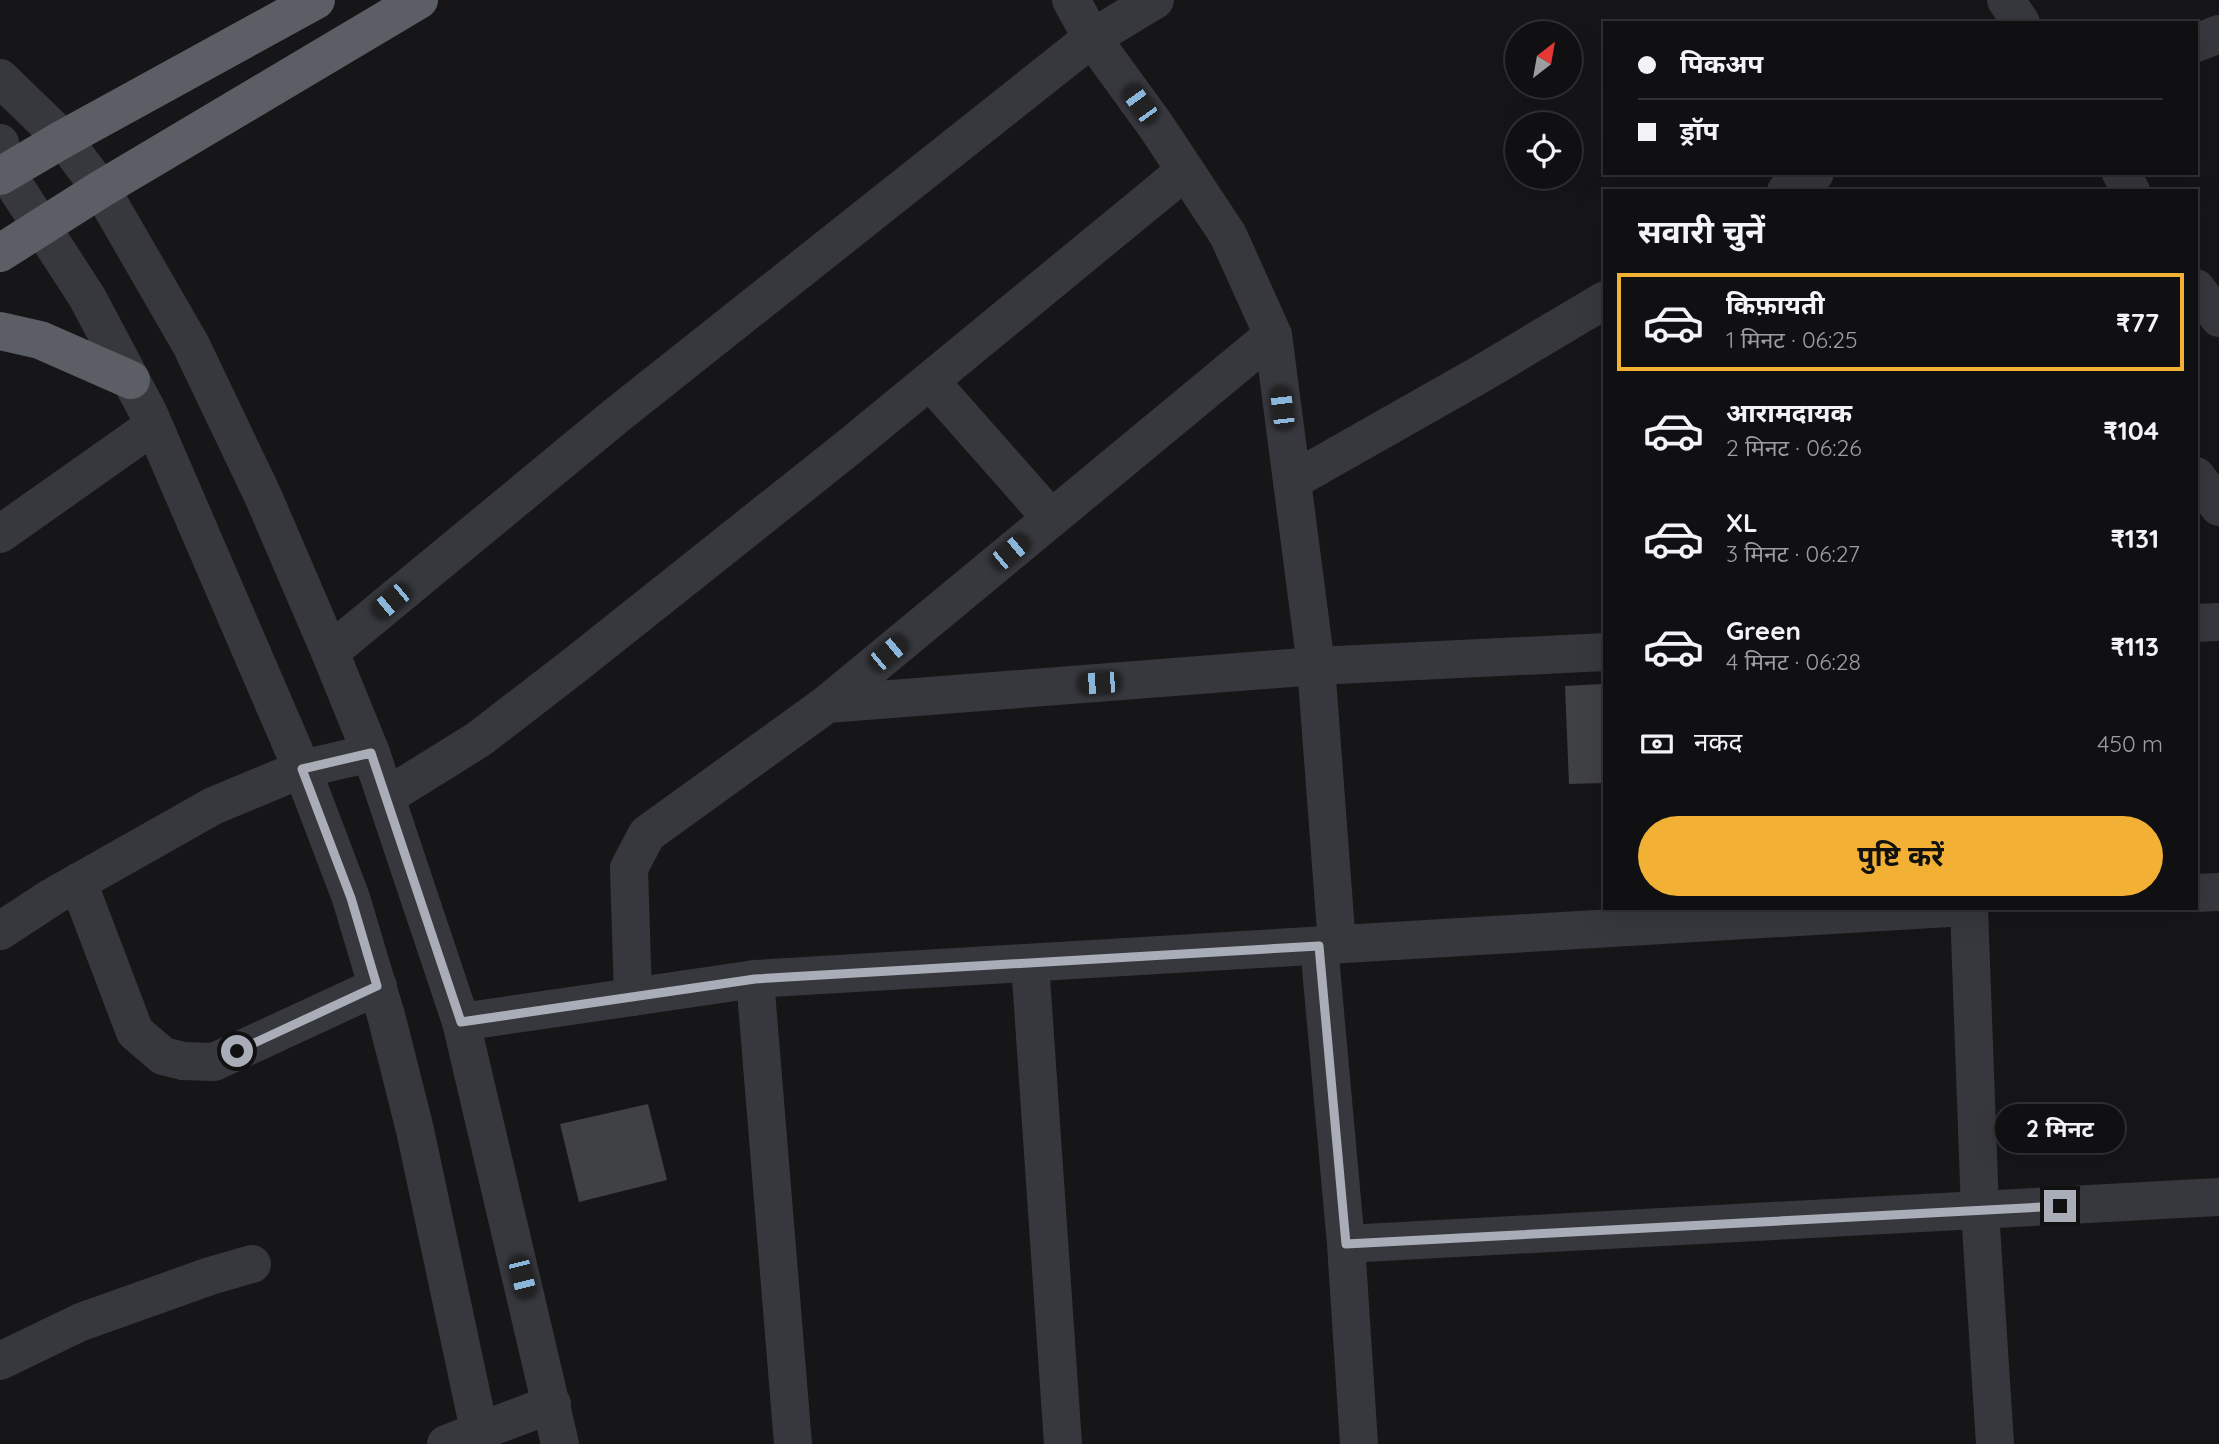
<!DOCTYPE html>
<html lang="hi">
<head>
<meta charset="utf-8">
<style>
	body { margin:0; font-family:Quicksand,"Noto Sans Devanagari",sans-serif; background:#1e1e20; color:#f1f3f6; height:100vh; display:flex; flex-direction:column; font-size:26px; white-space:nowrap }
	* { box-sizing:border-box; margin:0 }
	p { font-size:23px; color:#9c9d9f }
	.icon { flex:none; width:38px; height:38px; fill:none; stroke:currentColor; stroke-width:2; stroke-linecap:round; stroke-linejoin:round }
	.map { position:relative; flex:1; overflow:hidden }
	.panel { position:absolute; left:1603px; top:189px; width:595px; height:721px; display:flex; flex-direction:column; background:#101012; border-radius:0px; box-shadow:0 7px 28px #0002,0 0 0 2px #303032 }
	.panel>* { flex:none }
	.hud { position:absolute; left:1603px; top:21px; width:595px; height:154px; border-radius:0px; box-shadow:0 7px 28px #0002,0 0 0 2px #303032; display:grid; align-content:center; height:154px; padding:0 35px; background:#101012 }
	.needle { width:46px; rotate:31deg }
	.buttons { position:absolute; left:1505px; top:21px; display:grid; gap:14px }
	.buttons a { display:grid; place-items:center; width:77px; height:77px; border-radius:50%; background:#101012; box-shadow:0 7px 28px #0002,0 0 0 2px #303032; font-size:35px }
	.end { position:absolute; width:32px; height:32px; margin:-16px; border:9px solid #a8adb8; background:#111; box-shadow:0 0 0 4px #111 }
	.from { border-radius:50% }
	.bubble { position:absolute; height:49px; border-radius:24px; background:#101012; box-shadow:0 7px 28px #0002,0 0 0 2px #303032; font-size:23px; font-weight:700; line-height:49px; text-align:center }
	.car { position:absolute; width:21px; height:42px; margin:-21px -10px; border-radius:9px; box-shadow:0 0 5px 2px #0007; background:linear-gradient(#222 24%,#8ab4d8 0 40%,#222 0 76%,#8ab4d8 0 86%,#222 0) }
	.hud b { display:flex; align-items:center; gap:24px; height:66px; font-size:26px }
	.hud b+b { border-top:2px solid #303032 }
	.hud i { width:18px; height:18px; background:#f1f3f6 }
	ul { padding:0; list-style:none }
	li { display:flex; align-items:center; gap:21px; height:98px; margin:0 14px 10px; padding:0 21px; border:4px solid transparent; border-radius:0px }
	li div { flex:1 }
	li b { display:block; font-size:26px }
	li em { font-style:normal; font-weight:700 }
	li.selected { border-color:#f2b134 }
	li>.icon { width:63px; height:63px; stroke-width:1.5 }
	h2 { padding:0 35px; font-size:32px; line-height:84px }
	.pay { display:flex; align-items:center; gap:18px; height:77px; padding:0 35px; font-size:26px }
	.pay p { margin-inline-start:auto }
	.button { display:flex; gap:14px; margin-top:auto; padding:14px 35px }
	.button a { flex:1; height:80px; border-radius:42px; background:#f2b134; color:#111; font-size:28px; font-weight:700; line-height:80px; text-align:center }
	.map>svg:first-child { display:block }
	.building { fill:#404145 }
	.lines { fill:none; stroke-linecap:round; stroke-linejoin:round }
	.minor { stroke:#37383d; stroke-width:38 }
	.tertiary { stroke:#37383d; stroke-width:38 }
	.trunk { stroke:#5b5e65; stroke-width:38 }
	.route { stroke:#a8adb8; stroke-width:9 }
</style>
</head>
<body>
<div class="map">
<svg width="2219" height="1444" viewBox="0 0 2219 1444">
	<rect width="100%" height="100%" fill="#161618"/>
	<g class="building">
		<path d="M 1601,671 L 1605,671 L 1605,783 L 1569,784 L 1565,686 L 1601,684 Z"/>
		<path d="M 648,1104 L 667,1180 L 579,1202 L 560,1124 Z"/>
	</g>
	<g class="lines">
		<g class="minor">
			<path d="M 1071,0 L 1092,38 L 1156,126 L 1228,235 L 1273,335 L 1316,666 L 1337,945"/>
			<path d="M 2006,0 L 2021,23"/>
			<path d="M 2196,43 L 2219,34"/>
			<path d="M 2121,173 L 2131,191"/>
			<path d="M 1786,191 L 1815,173"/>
			<path d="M 2196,288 L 2219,318"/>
			<path d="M 930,381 L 1051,518"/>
			<path d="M 2196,476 L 2219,507"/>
			<path d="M 1292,481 L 1479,375 L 1605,300"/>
			<path d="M 0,534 L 153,426"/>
			<path d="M 2196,623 L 2219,622"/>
			<path d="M 330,652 L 617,415 L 1092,38 L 1155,0"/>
			<path d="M 827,704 L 1273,335"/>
			<path d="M 386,797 L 479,739 L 575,665 L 849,447 L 1185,171"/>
			<path d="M 78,882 L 135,1032 L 163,1056 L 183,1061 L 214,1062 L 378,986"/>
			<path d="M 2196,893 L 2219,892"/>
			<path d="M 1969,908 L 1980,1211 L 1995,1444"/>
			<path d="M 0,931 L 52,897 L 213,806 L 302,769 L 371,753"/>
			<path d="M 1319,946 L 1346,1244"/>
			<path d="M 1030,963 L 1063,1444"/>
			<path d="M 755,979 L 793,1444"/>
			<path d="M 633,997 L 629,868 L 647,834 L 827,704 L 1316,666 L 1605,652"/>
			<path d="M 461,1022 L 755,979 L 1949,908"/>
			<path d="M 0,1361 L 81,1322 L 210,1276 L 252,1264"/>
			<path d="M 446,1444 L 552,1404"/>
			<path d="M 1359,1444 L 1346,1244 L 2219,1197"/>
		</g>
		<g class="tertiary">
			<path d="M 0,78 L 63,139 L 101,189 L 191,345 L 263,496 L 330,652 L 371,753 L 461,1022 L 560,1444"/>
			<path d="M 0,143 L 6,172 L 87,297 L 149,414 L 302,769 L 351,898 L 387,1019 L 415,1130 L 482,1444"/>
		</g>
		<g class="trunk">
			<path d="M 0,176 L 63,139 L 316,0"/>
			<path d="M 0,253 L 101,189 L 419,0"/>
			<path d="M 0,331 L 40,340 L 131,380"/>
		</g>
	</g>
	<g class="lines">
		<path class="route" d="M 237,1051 L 377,986 L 351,898 L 302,769 L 371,753 L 461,1022 L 755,979 L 1319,946 L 1346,1244 L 2060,1206"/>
	</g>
</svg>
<div class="buttons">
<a><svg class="needle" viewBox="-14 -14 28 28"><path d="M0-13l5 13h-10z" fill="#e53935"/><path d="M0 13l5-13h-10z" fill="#9c9d9f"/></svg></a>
<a><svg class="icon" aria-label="locate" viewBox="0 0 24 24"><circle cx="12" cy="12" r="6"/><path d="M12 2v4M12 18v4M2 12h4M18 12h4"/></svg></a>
</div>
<i class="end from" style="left:237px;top:1051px"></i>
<i class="end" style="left:2060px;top:1206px"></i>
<div class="bubble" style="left:1995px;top:1104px;width:130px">2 मिनट</div>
<i class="car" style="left:1140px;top:104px;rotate:324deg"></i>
<i class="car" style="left:1282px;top:408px;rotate:353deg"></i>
<i class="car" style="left:1010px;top:552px;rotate:50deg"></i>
<i class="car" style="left:391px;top:601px;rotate:230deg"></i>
<i class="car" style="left:888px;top:653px;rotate:50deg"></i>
<i class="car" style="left:1099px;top:683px;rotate:266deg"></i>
<i class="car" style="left:522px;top:1277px;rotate:166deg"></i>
<div class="hud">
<b><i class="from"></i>पिकअप</b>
<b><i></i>ड्रॉप</b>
</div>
<section class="panel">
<h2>सवारी चुनें</h2>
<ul>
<li class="selected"><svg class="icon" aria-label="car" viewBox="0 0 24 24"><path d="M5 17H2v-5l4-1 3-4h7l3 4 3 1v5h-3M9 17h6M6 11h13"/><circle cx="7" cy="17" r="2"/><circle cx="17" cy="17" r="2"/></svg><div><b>किफ़ायती</b><p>1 मिनट · 06:25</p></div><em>₹77</em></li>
<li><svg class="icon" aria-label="car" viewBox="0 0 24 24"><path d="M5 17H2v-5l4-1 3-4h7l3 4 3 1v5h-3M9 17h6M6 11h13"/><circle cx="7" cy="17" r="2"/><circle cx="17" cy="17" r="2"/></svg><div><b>आरामदायक</b><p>2 मिनट · 06:26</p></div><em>₹104</em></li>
<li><svg class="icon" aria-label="car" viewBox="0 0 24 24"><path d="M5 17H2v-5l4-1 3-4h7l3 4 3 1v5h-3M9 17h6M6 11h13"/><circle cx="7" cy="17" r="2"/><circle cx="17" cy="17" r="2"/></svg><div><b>XL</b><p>3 मिनट · 06:27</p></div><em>₹131</em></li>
<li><svg class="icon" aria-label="car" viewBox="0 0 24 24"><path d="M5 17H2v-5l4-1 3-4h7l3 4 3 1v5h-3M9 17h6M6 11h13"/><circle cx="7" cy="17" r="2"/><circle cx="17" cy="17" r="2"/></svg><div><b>Green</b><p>4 मिनट · 06:28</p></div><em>₹113</em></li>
</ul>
<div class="pay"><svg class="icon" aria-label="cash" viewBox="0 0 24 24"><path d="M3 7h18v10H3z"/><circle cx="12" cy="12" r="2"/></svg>नकद<p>450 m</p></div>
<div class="button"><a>पुष्टि करें</a></div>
</section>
</div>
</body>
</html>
